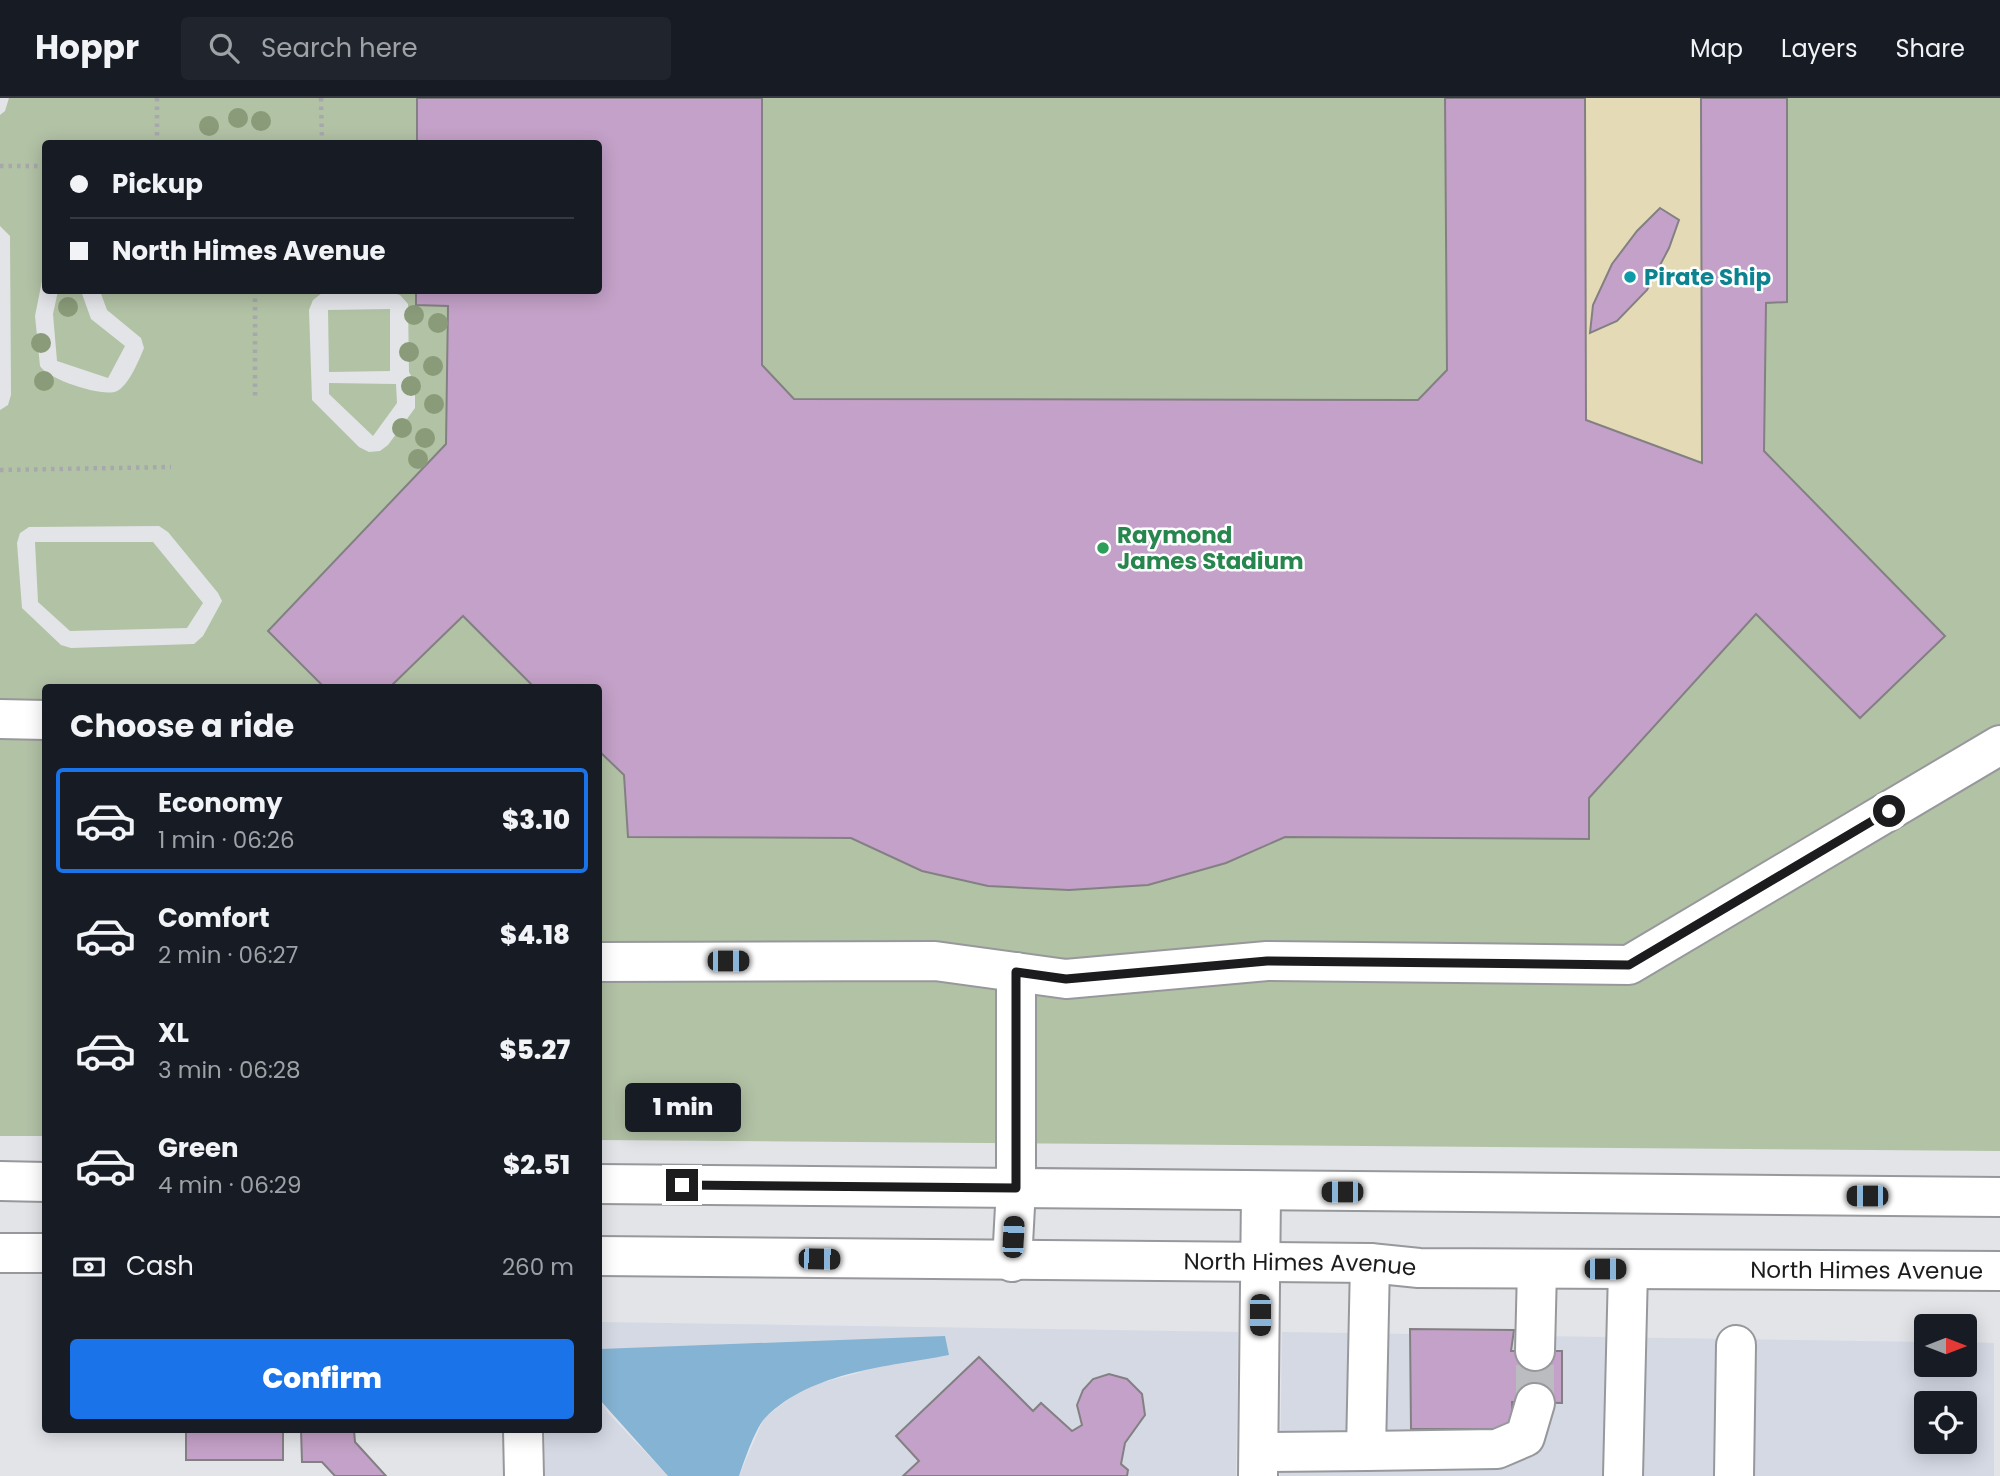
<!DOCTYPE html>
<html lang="en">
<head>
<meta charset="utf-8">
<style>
	body { margin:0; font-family:Poppins,sans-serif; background:#20242c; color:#f1f3f6; height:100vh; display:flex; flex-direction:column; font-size:26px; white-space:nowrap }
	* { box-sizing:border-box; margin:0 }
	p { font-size:23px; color:#9ea1a6 }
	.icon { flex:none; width:38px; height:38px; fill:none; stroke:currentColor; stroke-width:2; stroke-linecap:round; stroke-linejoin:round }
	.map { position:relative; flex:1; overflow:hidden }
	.panel { position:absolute; left:42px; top:586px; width:560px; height:749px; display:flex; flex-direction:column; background:#171b24; border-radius:7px; box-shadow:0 4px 18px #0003 }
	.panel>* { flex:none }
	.banner { position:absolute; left:42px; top:42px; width:560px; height:154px; border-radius:7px; box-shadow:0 4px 18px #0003; display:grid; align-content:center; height:154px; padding:0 28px; background:#171b24 }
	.needle { width:46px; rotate:90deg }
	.fabs { position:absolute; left:1914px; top:1216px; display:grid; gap:14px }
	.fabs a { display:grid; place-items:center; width:63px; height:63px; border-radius:7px; background:#171b24; box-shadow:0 4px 18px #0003; font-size:35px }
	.end { position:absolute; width:32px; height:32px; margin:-16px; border:9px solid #1c1c1e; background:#fff; box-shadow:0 0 0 4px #fff }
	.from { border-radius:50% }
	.bubble { position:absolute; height:49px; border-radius:7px; background:#171b24; box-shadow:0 4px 18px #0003; font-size:23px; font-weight:800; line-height:49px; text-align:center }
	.car { position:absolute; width:21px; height:42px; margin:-21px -10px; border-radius:9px; box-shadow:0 0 5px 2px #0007; background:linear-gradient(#222 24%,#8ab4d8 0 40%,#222 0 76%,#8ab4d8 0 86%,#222 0) }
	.banner b { display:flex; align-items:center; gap:24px; height:66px; font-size:26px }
	.banner b+b { border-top:2px solid #363941 }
	.banner i { width:18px; height:18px; background:#f1f3f6 }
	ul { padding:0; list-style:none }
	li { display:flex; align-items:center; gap:21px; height:105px; margin:0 14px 10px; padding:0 14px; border:4px solid transparent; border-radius:7px }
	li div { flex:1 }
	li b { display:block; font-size:26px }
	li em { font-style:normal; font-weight:800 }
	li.on { border-color:#1a73e8 }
	li>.icon { width:63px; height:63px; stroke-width:1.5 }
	h2 { padding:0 28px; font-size:32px; line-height:84px }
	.pay { display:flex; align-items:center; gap:18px; height:77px; padding:0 28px; font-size:26px }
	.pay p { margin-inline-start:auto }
	.action { display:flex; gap:14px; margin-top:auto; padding:14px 28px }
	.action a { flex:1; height:80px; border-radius:7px; background:#1a73e8; color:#fff; font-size:28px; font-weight:800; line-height:80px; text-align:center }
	header { display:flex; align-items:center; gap:42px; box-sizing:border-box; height:98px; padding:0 35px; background:#171b24; border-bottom:2px solid #363941 }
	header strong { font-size:33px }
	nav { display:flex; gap:38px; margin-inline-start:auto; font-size:24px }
	.search { width:490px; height:63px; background:#20242c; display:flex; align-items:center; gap:18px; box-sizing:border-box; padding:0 24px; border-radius:7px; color:#9ea1a6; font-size:26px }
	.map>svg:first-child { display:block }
	.built { fill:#d4d9e4; fill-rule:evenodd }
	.green { fill:#b2c2a5; fill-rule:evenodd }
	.sand { fill:#e4dbb6 }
	.water { fill:#85b3d3 }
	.building { fill:#c4a1c8; stroke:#838083; stroke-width:2 }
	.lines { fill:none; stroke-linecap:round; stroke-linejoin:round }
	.minor-tunnel { stroke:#babcc0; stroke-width:38; stroke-dasharray:38 19; stroke-linecap:butt }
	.minor-casing { stroke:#97989c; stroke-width:42 }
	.path { stroke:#a7a8ab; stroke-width:4.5; stroke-dasharray:3.5 5; stroke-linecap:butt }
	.minor { stroke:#fff; stroke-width:38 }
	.tree { fill:#899b79 }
	.route { stroke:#1c1c1e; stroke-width:9 }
	.culture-dot { fill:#0f9aa8; stroke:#fff; stroke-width:2.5 }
	.leisure-dot { fill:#2e9e5b; stroke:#fff; stroke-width:2.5 }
	.labels { text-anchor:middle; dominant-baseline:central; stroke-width:5; stroke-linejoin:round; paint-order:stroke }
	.culture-label { font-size:23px; font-weight:bold; fill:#0d838f; stroke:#fff; text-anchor:start }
	.leisure-label { font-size:23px; font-weight:bold; fill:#27864d; stroke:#fff; text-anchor:start }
	.street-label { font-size:23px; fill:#1c1c1e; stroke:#fff }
</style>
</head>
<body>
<header>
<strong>Hoppr</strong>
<div class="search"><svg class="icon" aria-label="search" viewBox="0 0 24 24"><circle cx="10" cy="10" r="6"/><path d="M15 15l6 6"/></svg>Search here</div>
<nav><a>Map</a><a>Layers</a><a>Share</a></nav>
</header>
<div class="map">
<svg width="2000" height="1378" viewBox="0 0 2000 1378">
	<rect width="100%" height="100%" fill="#e2e4e8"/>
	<g class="built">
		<path d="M 599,1224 L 1238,1234 L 1236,1378 L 739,1378 L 764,1320 L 805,1289 L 862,1274 L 599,1252 Z"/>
		<path d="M 1282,1234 L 1927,1244 L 1927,1267 L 1965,1267 L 1965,1244 L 1994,1245 L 1994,1378 L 1280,1378 ZM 1927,1306 L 1965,1306 L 1965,1344 L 1927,1344 Z"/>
		<path d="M 599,1301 L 608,1315 L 668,1378 L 545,1378 L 545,1332 L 598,1332 Z"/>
	</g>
	<g class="green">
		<path d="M 9,0 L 2000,0 L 2000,1053 L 599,1042 L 598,590 L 46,590 L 45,1038 L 0,1038 L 0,312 L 8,307 L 11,297 L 10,138 L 0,128 L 0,17 L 5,13 ZM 46,46 L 598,46 L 598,192 L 100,193 L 107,212 L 141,240 L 144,250 C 139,262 129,287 117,293 C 104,300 47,281 40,268 L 35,218 L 45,168 ZM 390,194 L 400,197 L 408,206 L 409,274 L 415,285 L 415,310 L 388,347 L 380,353 L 369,354 L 359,349 L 312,302 L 309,212 L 313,202 L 322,195 ZM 159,428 L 168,434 L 218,495 L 222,503 L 203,538 L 194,546 L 71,550 L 61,547 L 22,510 L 17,445 L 20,435 L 29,429 Z"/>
		<path d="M 58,193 L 81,193 L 91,221 L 125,248 L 108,280 L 57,263 L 53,216 Z"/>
		<path d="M 390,211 L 390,273 L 329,274 L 328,212 Z"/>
		<path d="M 329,285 L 396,286 L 397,305 L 373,338 L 329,296 Z"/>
		<path d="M 35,444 L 153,444 L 203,505 L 187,530 L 70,533 L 38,504 Z"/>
	</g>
	<path class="sand" d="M 1585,0 L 1701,0 L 1702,365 L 1586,322 Z"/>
	<path class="water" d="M 945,1238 L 949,1257 C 887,1269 813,1273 766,1319 C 756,1328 744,1364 739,1378 L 668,1378 L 599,1301 L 600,1251 Z"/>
	<g class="building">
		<path d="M 417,0 L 762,0 L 762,267 L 794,301 L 1418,302 L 1447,272 L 1445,0 L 1585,0 L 1586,322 L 1702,365 L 1701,0 L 1787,0 L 1787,204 L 1766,205 L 1764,353 L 1945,538 L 1860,620 L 1756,516 L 1589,700 L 1589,741 L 1285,739 L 1226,765 L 1148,787 L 1069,792 L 988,788 L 922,773 L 851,740 L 628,739 L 624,677 L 598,652 L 598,590 L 535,590 L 463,518 L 389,590 L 325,590 L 268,533 L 446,346 L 448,208 L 416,207 L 416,192 L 598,192 L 598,46 L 417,46 Z"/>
		<path d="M 1660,110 L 1679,122 L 1669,150 L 1647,192 L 1617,223 L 1590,235 L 1593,207 L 1612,166 L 1637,133 Z"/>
		<path d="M 1410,1231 L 1514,1232 L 1511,1253 L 1562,1253 L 1562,1305 L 1512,1304 L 1513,1331 L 1411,1331 Z"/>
		<path d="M 979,1259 L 1033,1313 L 1041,1305 L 1072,1333 L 1082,1327 L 1077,1307 L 1083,1292 L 1093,1281 L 1109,1276 L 1127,1281 L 1142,1296 L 1145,1317 L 1125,1345 L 1121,1366 L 1128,1372 L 1127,1378 L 903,1378 L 919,1363 L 896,1338 Z"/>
		<rect x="186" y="1332" width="97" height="30"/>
		<path d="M 301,1332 L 365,1332 L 354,1332 L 355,1344 L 386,1378 L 335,1378 L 322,1364 L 302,1364 Z"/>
	</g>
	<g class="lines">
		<path class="minor-tunnel" d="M 1535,1305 L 1535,1253"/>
		<g class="minor-casing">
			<g id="minor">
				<path d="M 0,621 L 46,622"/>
				<path d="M 598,864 L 935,863 L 1066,881 L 1267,863 L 1629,867 L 2000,647"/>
				<path d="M 0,1083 L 46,1084"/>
				<path d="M 598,1086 L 2000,1099"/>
				<path d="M 0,1155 L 46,1155"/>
				<path id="s1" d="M 598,1158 L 1370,1165 L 1419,1170 L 2000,1173"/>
				<path d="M 1012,1164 L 1016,1090 L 1016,874"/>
				<path d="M 1535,1253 L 1537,1171"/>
				<path d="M 523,1332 L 524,1378"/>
				<path d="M 1366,1353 L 1497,1351 L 1525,1339 L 1535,1305"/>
				<path d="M 1259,1354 L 1366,1353 L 1370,1165"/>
				<path d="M 1258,1378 L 1261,1094"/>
				<path d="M 1623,1378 L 1628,1172"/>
				<path d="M 1734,1378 L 1736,1247"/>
			</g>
		</g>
		<g class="path">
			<path d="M 157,0 L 157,46"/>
			<path d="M 321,0 L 322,46"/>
			<path d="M 0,68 L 46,68"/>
			<path d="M 255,192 L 255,299"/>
			<path d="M 0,372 L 171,369"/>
		</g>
		<use href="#minor" class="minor"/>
	</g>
	<g class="tree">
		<circle cx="238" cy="20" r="10"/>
		<circle cx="261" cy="23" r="10"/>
		<circle cx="209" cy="28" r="10"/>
		<circle cx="68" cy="209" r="10"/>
		<circle cx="414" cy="217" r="10"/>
		<circle cx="438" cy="225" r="10"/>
		<circle cx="41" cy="245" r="10"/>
		<circle cx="409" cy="254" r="10"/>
		<circle cx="433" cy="268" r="10"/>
		<circle cx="44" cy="283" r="10"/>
		<circle cx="411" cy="288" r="10"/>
		<circle cx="434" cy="306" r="10"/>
		<circle cx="402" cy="330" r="10"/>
		<circle cx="425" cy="340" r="10"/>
		<circle cx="418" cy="361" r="10"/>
	</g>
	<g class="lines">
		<path class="route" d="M 682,1087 L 1016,1090 L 1016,874 L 1066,881 L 1267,863 L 1629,867 L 1889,713"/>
	</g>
	<circle class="culture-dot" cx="1630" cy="179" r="7"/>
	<circle class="leisure-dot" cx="1103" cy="450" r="7"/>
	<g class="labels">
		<g class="culture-label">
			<text x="1644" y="179">Pirate Ship</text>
		</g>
		<g class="leisure-label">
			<text x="1117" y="437">Raymond<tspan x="1117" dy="26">James Stadium</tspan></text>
		</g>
		<g class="street-label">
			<text stroke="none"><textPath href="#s1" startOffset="702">North Himes Avenue</textPath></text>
			<text stroke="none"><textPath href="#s1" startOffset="1269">North Himes Avenue</textPath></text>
		</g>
	</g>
</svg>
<div class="fabs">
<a><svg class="needle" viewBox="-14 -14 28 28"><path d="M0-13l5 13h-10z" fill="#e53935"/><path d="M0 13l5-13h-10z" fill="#9ea1a6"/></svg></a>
<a><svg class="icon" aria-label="locate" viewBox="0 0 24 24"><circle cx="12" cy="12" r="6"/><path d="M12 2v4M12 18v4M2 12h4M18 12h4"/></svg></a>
</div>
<i class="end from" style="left:1889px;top:713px"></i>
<i class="end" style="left:682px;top:1087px"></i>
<div class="bubble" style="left:625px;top:985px;width:116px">1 min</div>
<i class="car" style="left:728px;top:863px;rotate:90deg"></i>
<i class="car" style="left:1342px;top:1094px;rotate:270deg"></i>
<i class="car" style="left:1867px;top:1098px;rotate:270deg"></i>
<i class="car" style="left:1013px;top:1139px;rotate:3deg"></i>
<i class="car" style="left:819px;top:1161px;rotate:91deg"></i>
<i class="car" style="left:1605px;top:1171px;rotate:90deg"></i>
<i class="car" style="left:1260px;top:1217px;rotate:180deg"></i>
<div class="banner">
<b><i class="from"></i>Pickup</b>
<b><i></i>North Himes Avenue</b>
</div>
<section class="panel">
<h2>Choose a ride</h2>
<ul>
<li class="on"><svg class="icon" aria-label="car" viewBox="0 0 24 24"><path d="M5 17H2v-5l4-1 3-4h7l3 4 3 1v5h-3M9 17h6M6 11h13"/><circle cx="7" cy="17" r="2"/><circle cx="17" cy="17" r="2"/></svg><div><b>Economy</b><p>1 min · 06:26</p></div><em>$3.10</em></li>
<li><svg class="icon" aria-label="car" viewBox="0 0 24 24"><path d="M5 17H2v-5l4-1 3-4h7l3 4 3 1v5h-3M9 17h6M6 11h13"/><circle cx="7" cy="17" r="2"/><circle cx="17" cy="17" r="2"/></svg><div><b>Comfort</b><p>2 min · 06:27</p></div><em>$4.18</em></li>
<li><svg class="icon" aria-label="car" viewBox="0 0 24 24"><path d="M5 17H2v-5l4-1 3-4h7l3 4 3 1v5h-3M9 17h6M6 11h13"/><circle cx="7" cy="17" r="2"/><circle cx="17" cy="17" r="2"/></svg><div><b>XL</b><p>3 min · 06:28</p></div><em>$5.27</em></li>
<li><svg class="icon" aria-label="car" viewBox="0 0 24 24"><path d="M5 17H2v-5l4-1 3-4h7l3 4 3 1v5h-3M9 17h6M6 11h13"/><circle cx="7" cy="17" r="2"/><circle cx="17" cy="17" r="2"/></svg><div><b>Green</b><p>4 min · 06:29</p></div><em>$2.51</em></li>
</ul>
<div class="pay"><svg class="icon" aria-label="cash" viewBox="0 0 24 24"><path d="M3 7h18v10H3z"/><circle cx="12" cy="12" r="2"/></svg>Cash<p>260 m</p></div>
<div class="action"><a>Confirm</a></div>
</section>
</div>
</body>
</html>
